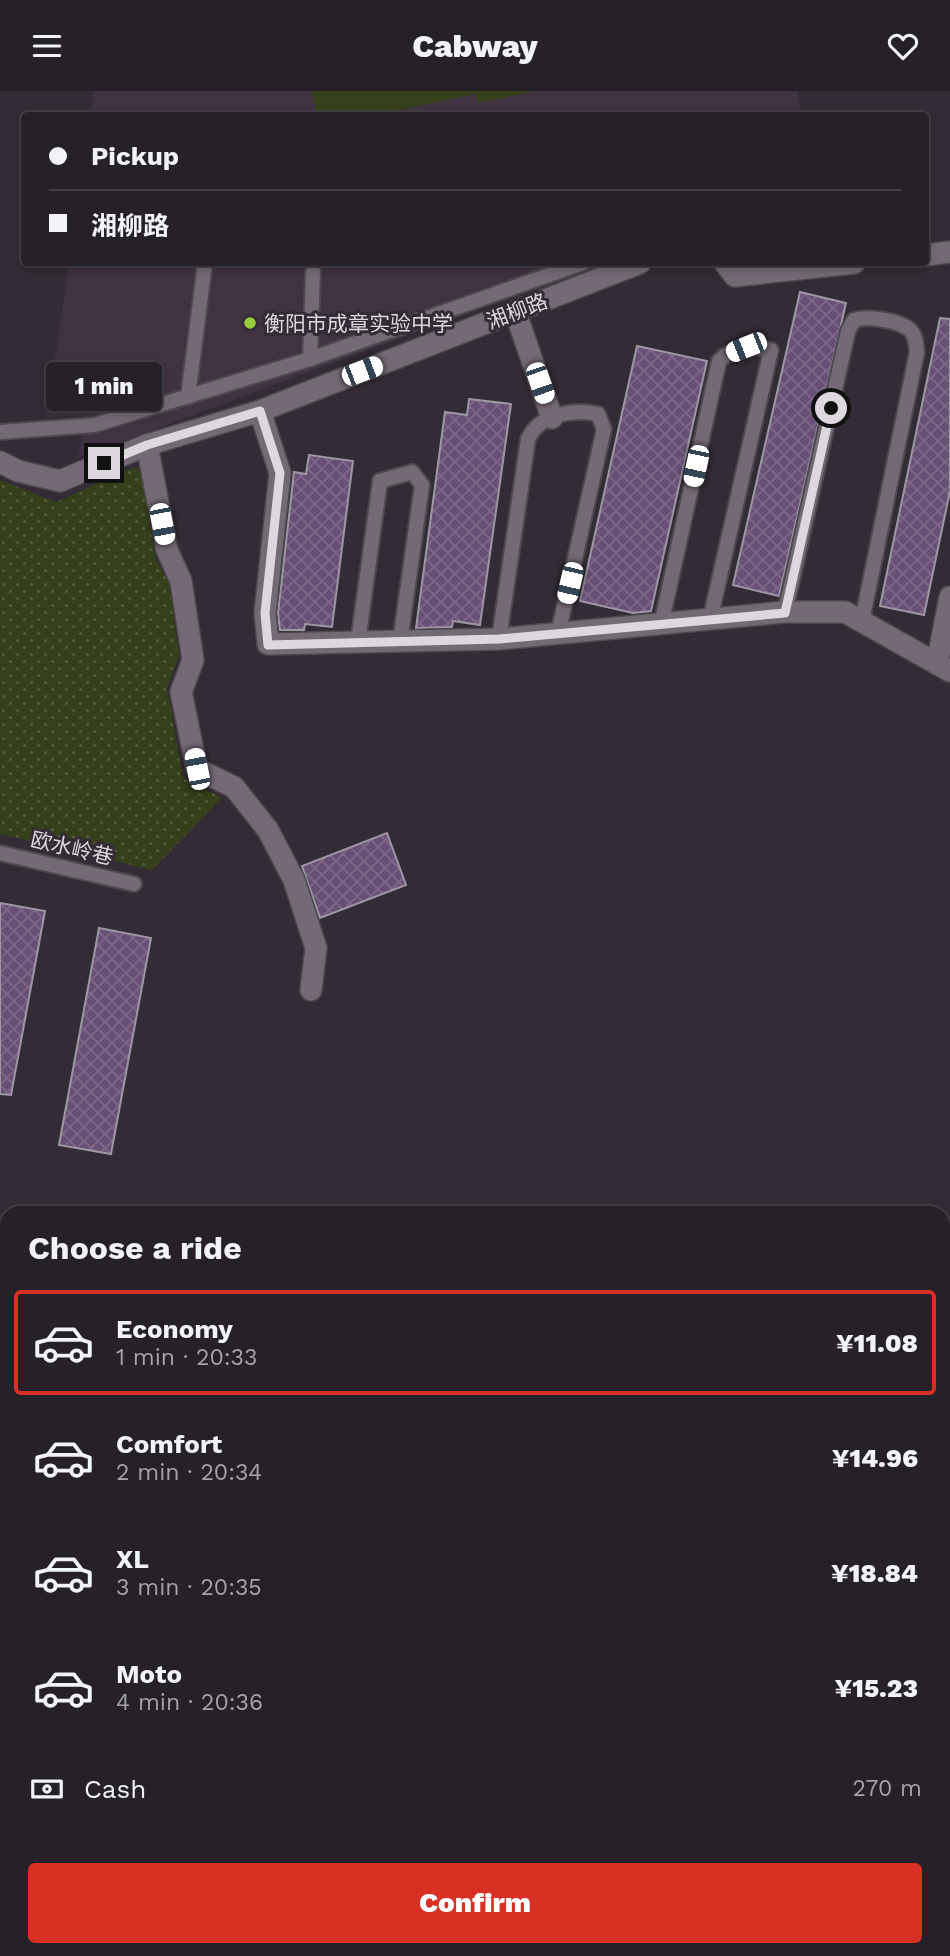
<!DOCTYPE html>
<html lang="en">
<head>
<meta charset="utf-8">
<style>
	body { margin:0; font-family:"Work Sans","Noto Sans SC",sans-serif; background:#322d34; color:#f1f3f6; height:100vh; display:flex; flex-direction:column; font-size:26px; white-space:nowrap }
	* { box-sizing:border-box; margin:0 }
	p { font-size:23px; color:#a4a3a8 }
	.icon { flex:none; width:38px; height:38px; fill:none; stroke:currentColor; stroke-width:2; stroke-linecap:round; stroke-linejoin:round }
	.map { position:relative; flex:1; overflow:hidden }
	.panel { position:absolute; left:0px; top:1115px; width:950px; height:751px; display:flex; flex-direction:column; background:#262028; border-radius:21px 21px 0 0; box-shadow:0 4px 10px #0003,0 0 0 2px #423e45 }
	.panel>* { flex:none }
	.banner { position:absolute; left:21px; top:21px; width:908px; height:154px; border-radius:7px; box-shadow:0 4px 10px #0003,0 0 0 2px #423e45; display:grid; align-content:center; height:154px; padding:0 28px; background:#262028 }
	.end { position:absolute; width:32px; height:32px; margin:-16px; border:9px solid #ddd8de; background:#111; box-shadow:0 0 0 4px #111 }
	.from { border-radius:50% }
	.bubble { position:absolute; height:49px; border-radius:7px; background:#262028; box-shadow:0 4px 10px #0003,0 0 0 2px #423e45; font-size:23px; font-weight:800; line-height:49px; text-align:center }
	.car { position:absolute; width:21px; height:42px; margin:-21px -10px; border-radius:9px; box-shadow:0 0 5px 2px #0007; background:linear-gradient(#fff 24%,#345 0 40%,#fff 0 76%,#345 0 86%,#fff 0) }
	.banner b { display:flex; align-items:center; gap:24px; height:66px; font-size:26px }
	.banner b+b { border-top:2px solid #423e45 }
	.banner i { width:18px; height:18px; background:#f1f3f6 }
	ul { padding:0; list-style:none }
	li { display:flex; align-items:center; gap:21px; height:105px; margin:0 14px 10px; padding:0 14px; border:4px solid transparent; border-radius:7px }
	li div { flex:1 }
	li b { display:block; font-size:26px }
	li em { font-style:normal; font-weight:800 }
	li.on { border-color:#d93025 }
	li>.icon { width:63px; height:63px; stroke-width:1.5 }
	h2 { padding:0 28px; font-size:32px; line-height:84px }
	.pay { display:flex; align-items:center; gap:18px; height:77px; padding:0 28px; font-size:26px }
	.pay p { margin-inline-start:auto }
	.primary-button { display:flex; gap:14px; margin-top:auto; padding:14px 28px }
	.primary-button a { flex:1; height:80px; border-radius:7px; background:#d93025; color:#fff; font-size:28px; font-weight:800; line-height:80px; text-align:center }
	header { display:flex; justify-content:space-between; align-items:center; height:91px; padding:0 28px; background:#262028; font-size:32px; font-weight:800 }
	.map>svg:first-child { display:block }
	.commercial { fill:#373344 }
	.built { fill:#3f3241 }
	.grass { fill:#35401a }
	.garden { fill:url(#garden-dots) }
	.building { fill:url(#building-cross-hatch); stroke:#9e97a3; stroke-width:2 }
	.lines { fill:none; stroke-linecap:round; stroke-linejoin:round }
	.lane-casing { stroke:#4d474e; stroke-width:18 }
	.street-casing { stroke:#4d474e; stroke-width:24 }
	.secondary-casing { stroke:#4d474e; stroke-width:24 }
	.lane { stroke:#746a75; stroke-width:14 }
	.street { stroke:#746a75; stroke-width:21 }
	.secondary { stroke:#627d74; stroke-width:21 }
	.route { stroke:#ddd8de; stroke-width:9 }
	.poi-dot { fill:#95cc3b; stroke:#332b35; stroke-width:2.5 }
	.labels { text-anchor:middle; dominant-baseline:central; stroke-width:6; stroke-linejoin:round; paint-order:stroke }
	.street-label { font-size:21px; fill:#ddd8de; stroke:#332b35 }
	.poi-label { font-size:21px; fill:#ddd8de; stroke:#332b35; text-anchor:start }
</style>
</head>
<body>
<header><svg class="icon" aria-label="menu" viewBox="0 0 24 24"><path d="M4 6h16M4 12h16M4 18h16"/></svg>Cabway<svg class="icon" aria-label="heart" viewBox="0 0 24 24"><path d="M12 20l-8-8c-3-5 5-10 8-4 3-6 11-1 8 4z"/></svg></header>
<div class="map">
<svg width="950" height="1865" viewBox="0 0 950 1865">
	<defs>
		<pattern id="garden-dots" width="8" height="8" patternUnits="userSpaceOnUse" patternTransform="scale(1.75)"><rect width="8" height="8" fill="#35401a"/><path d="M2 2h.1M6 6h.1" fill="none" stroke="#525b3b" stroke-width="1.8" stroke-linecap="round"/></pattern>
		<pattern id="building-cross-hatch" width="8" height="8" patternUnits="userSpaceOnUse" patternTransform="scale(1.75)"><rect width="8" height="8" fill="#675075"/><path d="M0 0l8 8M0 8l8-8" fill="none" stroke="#7c6888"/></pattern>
	</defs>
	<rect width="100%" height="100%" fill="#332b35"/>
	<path class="commercial" d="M 548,1859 L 788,1859 L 785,1865 L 557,1865 Z"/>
	<g class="built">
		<path d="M 94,0 L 798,0 L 801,24 L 90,24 Z"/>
		<path d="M 69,172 L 602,172 L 78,367 L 85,326 L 73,324 L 46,328 Z"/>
		<path d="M 7,1254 L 7,1799 L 0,1811 L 0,1260 Z"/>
	</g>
	<path class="grass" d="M 312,0 L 536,0 L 478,12 L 475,3 L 375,24 L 317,24 Z"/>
	<path class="garden" d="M 135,376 L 141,381 L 156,469 L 169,492 L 179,565 L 167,597 L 183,687 L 222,707 L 152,779 L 0,743 L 0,389 L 56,411 Z"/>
	<g class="building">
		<path d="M 800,201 L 846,212 L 779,505 L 733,494 Z"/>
		<path d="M 940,227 L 950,228 L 950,400 L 924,524 L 880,515 Z"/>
		<path d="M 637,255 L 707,270 L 651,520 L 633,522 L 580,510 Z"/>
		<path d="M 469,308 L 511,313 L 480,534 L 453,530 L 452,536 L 416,537 L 445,321 L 467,324 Z"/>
		<path d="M 309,364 L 353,370 L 332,536 L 305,533 L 304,539 L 280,539 L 278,522 L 294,381 L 306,383 Z"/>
		<path d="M 387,742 L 406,794 L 320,827 L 302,775 Z"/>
		<path d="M 0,812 L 45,820 L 11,1004 L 0,1003 Z"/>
		<path d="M 99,837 L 151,847 L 111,1063 L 59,1054 Z"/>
	</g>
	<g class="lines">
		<g class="lane-casing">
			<g id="lane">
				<path d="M 310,268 L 313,181"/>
				<path d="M 188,306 L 205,172"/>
				<path d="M 0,341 L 94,334 L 310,268 L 583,172"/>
				<path d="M 785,521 L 848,240 L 854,229 C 868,225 899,229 910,239 C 916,245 916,253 917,261 L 862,530"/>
				<path d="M 661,534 L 719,270 C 734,254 752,255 771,259 L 710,529"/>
				<path d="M 499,548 L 528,348 C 540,322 574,318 598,323 L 604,338 L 558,543"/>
				<path d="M 358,551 L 380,390 L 412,381 L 422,394 L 400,551"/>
				<path d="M 0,762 L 134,793"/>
			</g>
		</g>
		<g class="street-casing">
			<g id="street">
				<path d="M 926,164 L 950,161"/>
				<path d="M 725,172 L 735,185 L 854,172"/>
				<path d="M 515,220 L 552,327"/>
				<path d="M 260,320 L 280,382 L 265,522 L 268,553 L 499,548 L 785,521 L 845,521 L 950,580"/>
				<path d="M 147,354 L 167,459 L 181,490 L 193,569 L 181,601 L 197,678 L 234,696 L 268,739 L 294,789 L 316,857 L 311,899"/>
				<path d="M 0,371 L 18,380 L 60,390 L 147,354 L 260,320 L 640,172"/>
				<path d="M 937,573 L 950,506"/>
				<path d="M 943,1170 L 950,1166"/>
				<path d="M 0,1835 L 7,1822"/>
			</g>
		</g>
		<g class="secondary-casing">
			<g id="secondary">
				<path d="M 943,1722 L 950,1711"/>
				<path d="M 943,1788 L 950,1776"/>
				<path d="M 861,1865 L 864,1858"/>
				<path d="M 901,1865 L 904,1858"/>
			</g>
		</g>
		<use href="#lane" class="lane"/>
		<use href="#street" class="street"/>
		<use href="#secondary" class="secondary"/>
	</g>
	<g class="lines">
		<path class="route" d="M 104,372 L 147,354 L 260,320 L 280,382 L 265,522 L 268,554 L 499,548 L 785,522 L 831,317"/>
	</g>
	<circle class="poi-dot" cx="250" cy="232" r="7"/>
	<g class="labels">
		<g class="street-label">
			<text transform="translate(517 220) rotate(-21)">湘柳路</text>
			<text transform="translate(72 757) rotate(13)">欧水岭巷</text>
		</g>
		<g class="poi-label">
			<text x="264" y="232">衡阳市成章实验中学</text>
		</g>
	</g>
</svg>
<i class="end from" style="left:831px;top:317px"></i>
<i class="end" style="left:104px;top:372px"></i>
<div class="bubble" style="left:46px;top:271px;width:116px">1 min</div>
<i class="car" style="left:746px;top:256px;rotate:248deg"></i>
<i class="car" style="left:362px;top:280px;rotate:69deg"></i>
<i class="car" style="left:540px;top:292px;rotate:161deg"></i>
<i class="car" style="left:696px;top:375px;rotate:192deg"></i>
<i class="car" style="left:162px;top:433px;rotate:169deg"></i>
<i class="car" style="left:570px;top:492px;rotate:193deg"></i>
<i class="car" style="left:197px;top:678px;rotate:349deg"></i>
<div class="banner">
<b><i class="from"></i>Pickup</b>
<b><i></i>湘柳路</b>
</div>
<section class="panel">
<h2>Choose a ride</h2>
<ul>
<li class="on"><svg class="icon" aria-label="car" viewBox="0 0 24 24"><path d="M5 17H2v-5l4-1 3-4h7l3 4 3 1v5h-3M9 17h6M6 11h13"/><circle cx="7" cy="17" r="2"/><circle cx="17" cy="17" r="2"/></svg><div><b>Economy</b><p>1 min · 20:33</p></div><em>¥11.08</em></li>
<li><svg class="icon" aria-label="car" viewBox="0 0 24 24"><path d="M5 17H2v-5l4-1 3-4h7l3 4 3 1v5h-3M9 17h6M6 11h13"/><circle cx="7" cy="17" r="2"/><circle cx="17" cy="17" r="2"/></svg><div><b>Comfort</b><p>2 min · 20:34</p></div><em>¥14.96</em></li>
<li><svg class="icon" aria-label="car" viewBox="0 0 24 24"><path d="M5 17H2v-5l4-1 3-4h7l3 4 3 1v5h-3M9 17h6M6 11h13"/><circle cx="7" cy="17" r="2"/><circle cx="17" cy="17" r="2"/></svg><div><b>XL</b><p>3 min · 20:35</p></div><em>¥18.84</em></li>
<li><svg class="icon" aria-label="car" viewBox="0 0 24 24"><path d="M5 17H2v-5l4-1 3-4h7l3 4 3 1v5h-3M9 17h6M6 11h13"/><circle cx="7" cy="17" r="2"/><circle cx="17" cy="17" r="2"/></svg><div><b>Moto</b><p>4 min · 20:36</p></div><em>¥15.23</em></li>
</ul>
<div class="pay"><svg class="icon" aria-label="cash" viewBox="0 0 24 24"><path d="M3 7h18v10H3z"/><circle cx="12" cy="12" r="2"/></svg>Cash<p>270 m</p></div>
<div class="primary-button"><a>Confirm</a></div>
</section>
</div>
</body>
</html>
